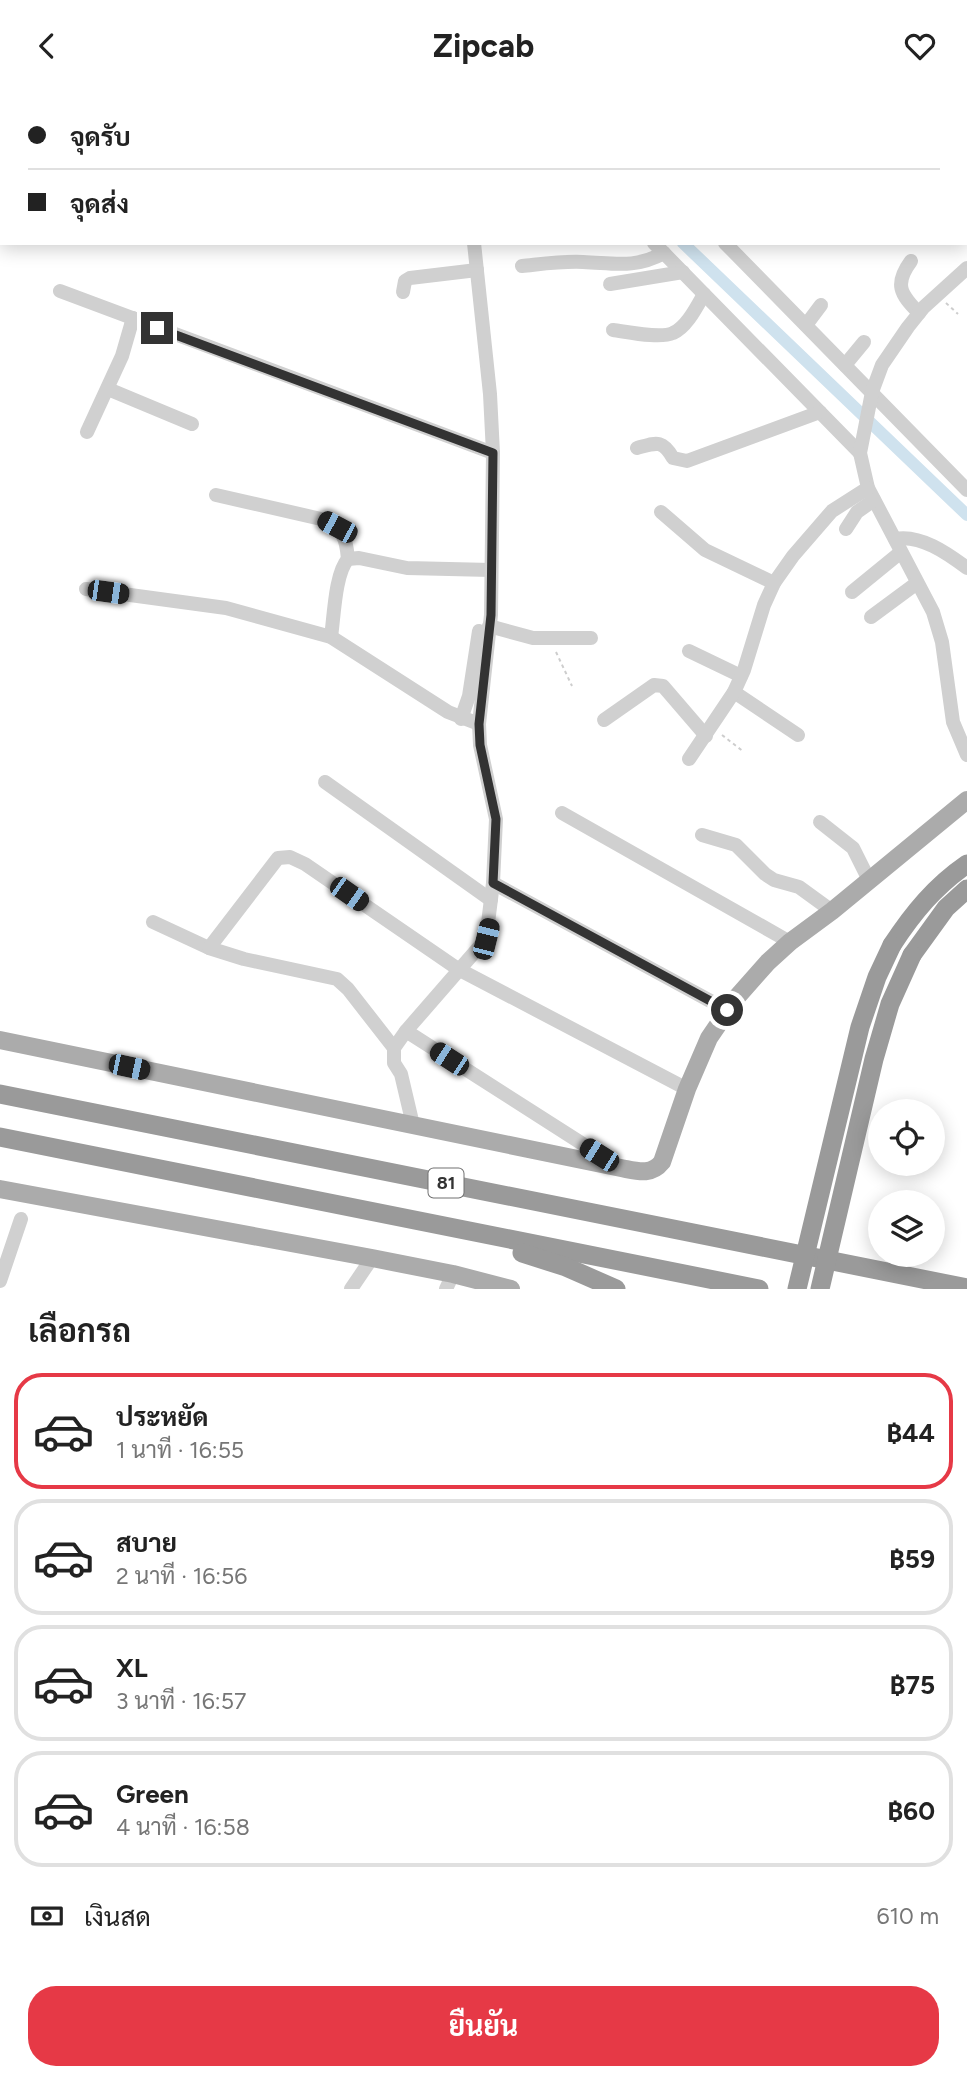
<!DOCTYPE html>
<html lang="th">
<head>
<meta charset="utf-8">
<style>
	body { margin:0; font-family:Figtree,Sarabun,sans-serif; background:#f2f2f2; color:#222; height:100vh; display:flex; flex-direction:column; font-size:26px; white-space:nowrap }
	* { box-sizing:border-box; margin:0 }
	p { font-size:23px; color:#767676 }
	.icon { flex:none; width:38px; height:38px; fill:none; stroke:currentColor; stroke-width:2; stroke-linecap:round; stroke-linejoin:round }
	.map { position:relative; height:1198px; overflow:hidden }
	.panel { display:flex; flex-direction:column; background:#fff; flex:1 }
	.panel>* { flex:none }
	.top-card { position:absolute; left:0px; top:0px; width:968px; height:154px; box-shadow:0 4px 18px #0003; display:grid; align-content:center; height:154px; padding:0 28px; background:#fff }
	.controls { position:absolute; left:868px; top:1008px; display:grid; gap:14px }
	.controls a { display:grid; place-items:center; width:77px; height:77px; border-radius:50%; background:#fff; box-shadow:0 4px 18px #0003; font-size:35px }
	.end { position:absolute; width:32px; height:32px; margin:-16px; border:9px solid #333; background:#fff; box-shadow:0 0 0 4px #fff }
	.from { border-radius:50% }
	.car { position:absolute; width:21px; height:42px; margin:-21px -10px; border-radius:9px; box-shadow:0 0 5px 2px #0007; background:linear-gradient(#222 24%,#8ab4d8 0 40%,#222 0 76%,#8ab4d8 0 86%,#222 0) }
	.top-card b { display:flex; align-items:center; gap:24px; height:66px; font-size:26px }
	.top-card b+b { border-top:2px solid #e0e0e0 }
	.top-card i { width:18px; height:18px; background:#222 }
	ul { padding:0; list-style:none }
	li { display:flex; align-items:center; gap:21px; height:116px; margin:0 14px 10px; padding:0 14px; border:4px solid #e0e0e0; border-radius:28px }
	li div { flex:1 }
	li b { display:block; font-size:26px }
	li em { font-style:normal; font-weight:700 }
	li.current { border-color:#e63946 }
	li>.icon { width:63px; height:63px; stroke-width:1.5 }
	h2 { padding:0 28px; font-size:32px; line-height:84px }
	.pay { display:flex; align-items:center; gap:18px; height:77px; padding:0 28px; font-size:26px }
	.pay p { margin-inline-start:auto }
	.cta { display:flex; gap:14px; margin-top:auto; padding:14px 28px }
	.cta a { flex:1; height:80px; border-radius:28px; background:#e63946; color:#fff; font-size:28px; font-weight:700; line-height:80px; text-align:center }
	header { display:flex; justify-content:space-between; align-items:center; height:91px; padding:0 28px; background:#fff; font-size:32px; font-weight:700 }
	.map>svg:first-child { display:block }
	.lines { fill:none; stroke-linecap:round; stroke-linejoin:round }
	.canal { stroke:#cfe2ee; stroke-width:12 }
	.path { stroke:#cdcdcd; stroke-width:2; stroke-dasharray:3.5 3.5; stroke-linecap:butt }
	.minor { stroke:#d0d0d0; stroke-width:14 }
	.major { stroke:#ababab; stroke-width:18 }
	.highway { stroke:#9a9a9a; stroke-width:19 }
	.highway-bridge { stroke:#9a9a9a; stroke-width:19 }
	.route { stroke:#333; stroke-width:9 }
	.labels { text-anchor:middle; dominant-baseline:central; stroke-width:7; stroke-linejoin:round; paint-order:stroke }
	.shield { fill:#fff; stroke:#707070; stroke-width:2 }
	.shield-label { font-size:18px; font-weight:bold; fill:#333 }
</style>
</head>
<body>
<header><svg class="icon" aria-label="back" viewBox="0 0 24 24"><path d="M15 5l-7 7 7 7"/></svg>Zipcab<svg class="icon" aria-label="heart" viewBox="0 0 24 24"><path d="M12 20l-8-8c-3-5 5-10 8-4 3-6 11-1 8 4z"/></svg></header>
<div class="map">
<svg width="967" height="1198" viewBox="0 0 967 1198">
	<rect width="100%" height="100%" fill="#fff"/>
	<g class="lines">
		<g class="canal">
			<path d="M 525,0 L 527,2"/>
			<path d="M 683,152 L 967,424"/>
		</g>
		<g class="path">
			<path d="M 966,41 L 967,39"/>
			<path d="M 946,212 L 958,223"/>
			<path d="M 556,561 L 572,595"/>
			<path d="M 722,644 L 744,661"/>
		</g>
		<g class="minor">
			<path d="M 257,0 L 261,2"/>
			<path d="M 569,0 L 571,2"/>
			<path d="M 869,0 L 871,2"/>
			<path d="M 168,2 L 168,0"/>
			<path d="M 242,2 L 242,0"/>
			<path d="M 324,2 L 325,0"/>
			<path d="M 388,2 L 389,0"/>
			<path d="M 671,2 L 671,0"/>
			<path d="M 0,47 L 2,48"/>
			<path d="M 966,73 L 967,74"/>
			<path d="M 966,142 L 967,143"/>
			<path d="M 654,152 L 860,362"/>
			<path d="M 725,152 L 967,399"/>
			<path d="M 911,170 C 894,193 900,203 919,222"/>
			<path d="M 522,175 C 542,173 562,170 583,171 C 614,172 634,178 664,162"/>
			<path d="M 967,177 L 924,216 L 908,236 L 882,274 L 872,301 L 860,362 L 868,397 L 933,521 L 942,551 L 953,631 L 967,664"/>
			<path d="M 610,193 L 683,181"/>
			<path d="M 60,200 L 493,362"/>
			<path d="M 403,201 L 405,190 L 410,187 L 477,179"/>
			<path d="M 806,234 L 821,214"/>
			<path d="M 613,239 C 628,241 660,248 673,242 C 687,236 697,215 704,203"/>
			<path d="M 845,274 L 864,251"/>
			<path d="M 108,298 L 192,333"/>
			<path d="M 87,341 L 122,265 L 133,227"/>
			<path d="M 637,357 C 656,352 662,348 673,367 L 687,370 L 820,321"/>
			<path d="M 216,404 L 321,428 C 343,440 346,444 348,468"/>
			<path d="M 661,421 L 705,459 L 774,492"/>
			<path d="M 846,438 L 857,421 L 874,409"/>
			<path d="M 895,448 C 920,443 947,462 967,477"/>
			<path d="M 86,498 L 226,517 L 331,546 L 448,621 L 479,633"/>
			<path d="M 852,501 L 901,461"/>
			<path d="M 871,526 L 917,492"/>
			<path d="M 489,535 L 533,547 L 591,547"/>
			<path d="M 331,546 C 334,526 335,482 348,468 L 359,467 L 407,477 L 491,479"/>
			<path d="M 689,560 L 741,585"/>
			<path d="M 734,601 L 798,644"/>
			<path d="M 461,628 L 469,605 L 479,540"/>
			<path d="M 604,629 L 654,594 L 663,595 L 706,645"/>
			<path d="M 689,668 L 734,601 L 744,579 L 764,514 L 774,492 L 793,465 L 832,420 L 868,397"/>
			<path d="M 325,691 L 491,809"/>
			<path d="M 562,722 L 790,851"/>
			<path d="M 820,731 L 853,757 L 869,789"/>
			<path d="M 702,744 L 736,754 L 765,783 L 774,789 L 799,796 L 832,820"/>
			<path d="M 493,792 L 727,919"/>
			<path d="M 153,831 L 209,857"/>
			<path d="M 406,940 L 614,1073"/>
			<path d="M 394,957 L 348,898 L 337,888 L 244,868 L 209,857 L 278,767 L 290,766 L 305,773 L 458,878 L 687,998"/>
			<path d="M 413,1034 L 401,983 L 394,972 L 394,957 L 406,940 L 486,848 L 493,792 L 496,728 L 480,654 L 479,633 L 491,524 L 493,362 L 490,303 L 474,152"/>
			<path d="M 0,1190 L 21,1128"/>
			<path d="M 351,1198 L 372,1167"/>
			<path d="M 446,1198 L 453,1183"/>
		</g>
		<g class="major">
			<path d="M 0,949 L 621,1077 C 637,1080 651,1085 662,1071 L 687,998 L 709,947 L 737,906 L 768,871 L 790,851 L 832,820 L 967,709"/>
			<path d="M 0,1098 L 372,1167 L 453,1183 L 511,1198"/>
		</g>
		<g class="highway">
			<path d="M 892,854 C 913,822 935,795 967,773"/>
			<path d="M 912,864 L 946,817 L 967,798"/>
			<path d="M 0,1003 L 967,1197"/>
			<path d="M 0,1046 L 759,1198"/>
			<path d="M 522,1162 L 566,1176 L 616,1198"/>
		</g>
		<g class="highway-bridge">
			<path d="M 797,1198 L 860,936 L 877,886 L 892,854"/>
			<path d="M 820,1198 L 874,968 L 890,913 L 912,864"/>
		</g>
	</g>
	<g class="lines">
		<path class="route" d="M 157,237 L 493,362 L 491,524 L 479,633 L 480,654 L 496,728 L 493,792 L 727,919"/>
	</g>
	<g class="labels">
		<rect class="shield" x="428.5" y="1077.5" width="35" height="29" rx="5"/>
		<g class="shield-label">
			<text x="446" y="1092">81</text>
		</g>
	</g>
</svg>
<div class="controls">
<a><svg class="icon" aria-label="locate" viewBox="0 0 24 24"><circle cx="12" cy="12" r="6"/><path d="M12 2v4M12 18v4M2 12h4M18 12h4"/></svg></a>
<a><svg class="icon" aria-label="layers" viewBox="0 0 24 24"><path d="M12 4l9 5-9 5-9-5zM3 14l9 5 9-5"/></svg></a>
</div>
<i class="end from" style="left:727px;top:919px"></i>
<i class="end" style="left:157px;top:237px"></i>
<i class="car" style="left:337px;top:436px;rotate:298deg"></i>
<i class="car" style="left:108px;top:501px;rotate:98deg"></i>
<i class="car" style="left:349px;top:803px;rotate:125deg"></i>
<i class="car" style="left:486px;top:848px;rotate:14deg"></i>
<i class="car" style="left:449px;top:968px;rotate:303deg"></i>
<i class="car" style="left:129px;top:976px;rotate:102deg"></i>
<i class="car" style="left:599px;top:1064px;rotate:302deg"></i>
<div class="top-card">
<b><i class="from"></i>จุดรับ</b>
<b><i></i>จุดส่ง</b>
</div>
</div>
<section class="panel">
<h2>เลือกรถ</h2>
<ul>
<li class="current"><svg class="icon" aria-label="car" viewBox="0 0 24 24"><path d="M5 17H2v-5l4-1 3-4h7l3 4 3 1v5h-3M9 17h6M6 11h13"/><circle cx="7" cy="17" r="2"/><circle cx="17" cy="17" r="2"/></svg><div><b>ประหยัด</b><p>1 นาที · 16:55</p></div><em>฿44</em></li>
<li><svg class="icon" aria-label="car" viewBox="0 0 24 24"><path d="M5 17H2v-5l4-1 3-4h7l3 4 3 1v5h-3M9 17h6M6 11h13"/><circle cx="7" cy="17" r="2"/><circle cx="17" cy="17" r="2"/></svg><div><b>สบาย</b><p>2 นาที · 16:56</p></div><em>฿59</em></li>
<li><svg class="icon" aria-label="car" viewBox="0 0 24 24"><path d="M5 17H2v-5l4-1 3-4h7l3 4 3 1v5h-3M9 17h6M6 11h13"/><circle cx="7" cy="17" r="2"/><circle cx="17" cy="17" r="2"/></svg><div><b>XL</b><p>3 นาที · 16:57</p></div><em>฿75</em></li>
<li><svg class="icon" aria-label="car" viewBox="0 0 24 24"><path d="M5 17H2v-5l4-1 3-4h7l3 4 3 1v5h-3M9 17h6M6 11h13"/><circle cx="7" cy="17" r="2"/><circle cx="17" cy="17" r="2"/></svg><div><b>Green</b><p>4 นาที · 16:58</p></div><em>฿60</em></li>
</ul>
<div class="pay"><svg class="icon" aria-label="cash" viewBox="0 0 24 24"><path d="M3 7h18v10H3z"/><circle cx="12" cy="12" r="2"/></svg>เงินสด<p>610 m</p></div>
<div class="cta"><a>ยืนยัน</a></div>
</section>
</body>
</html>
